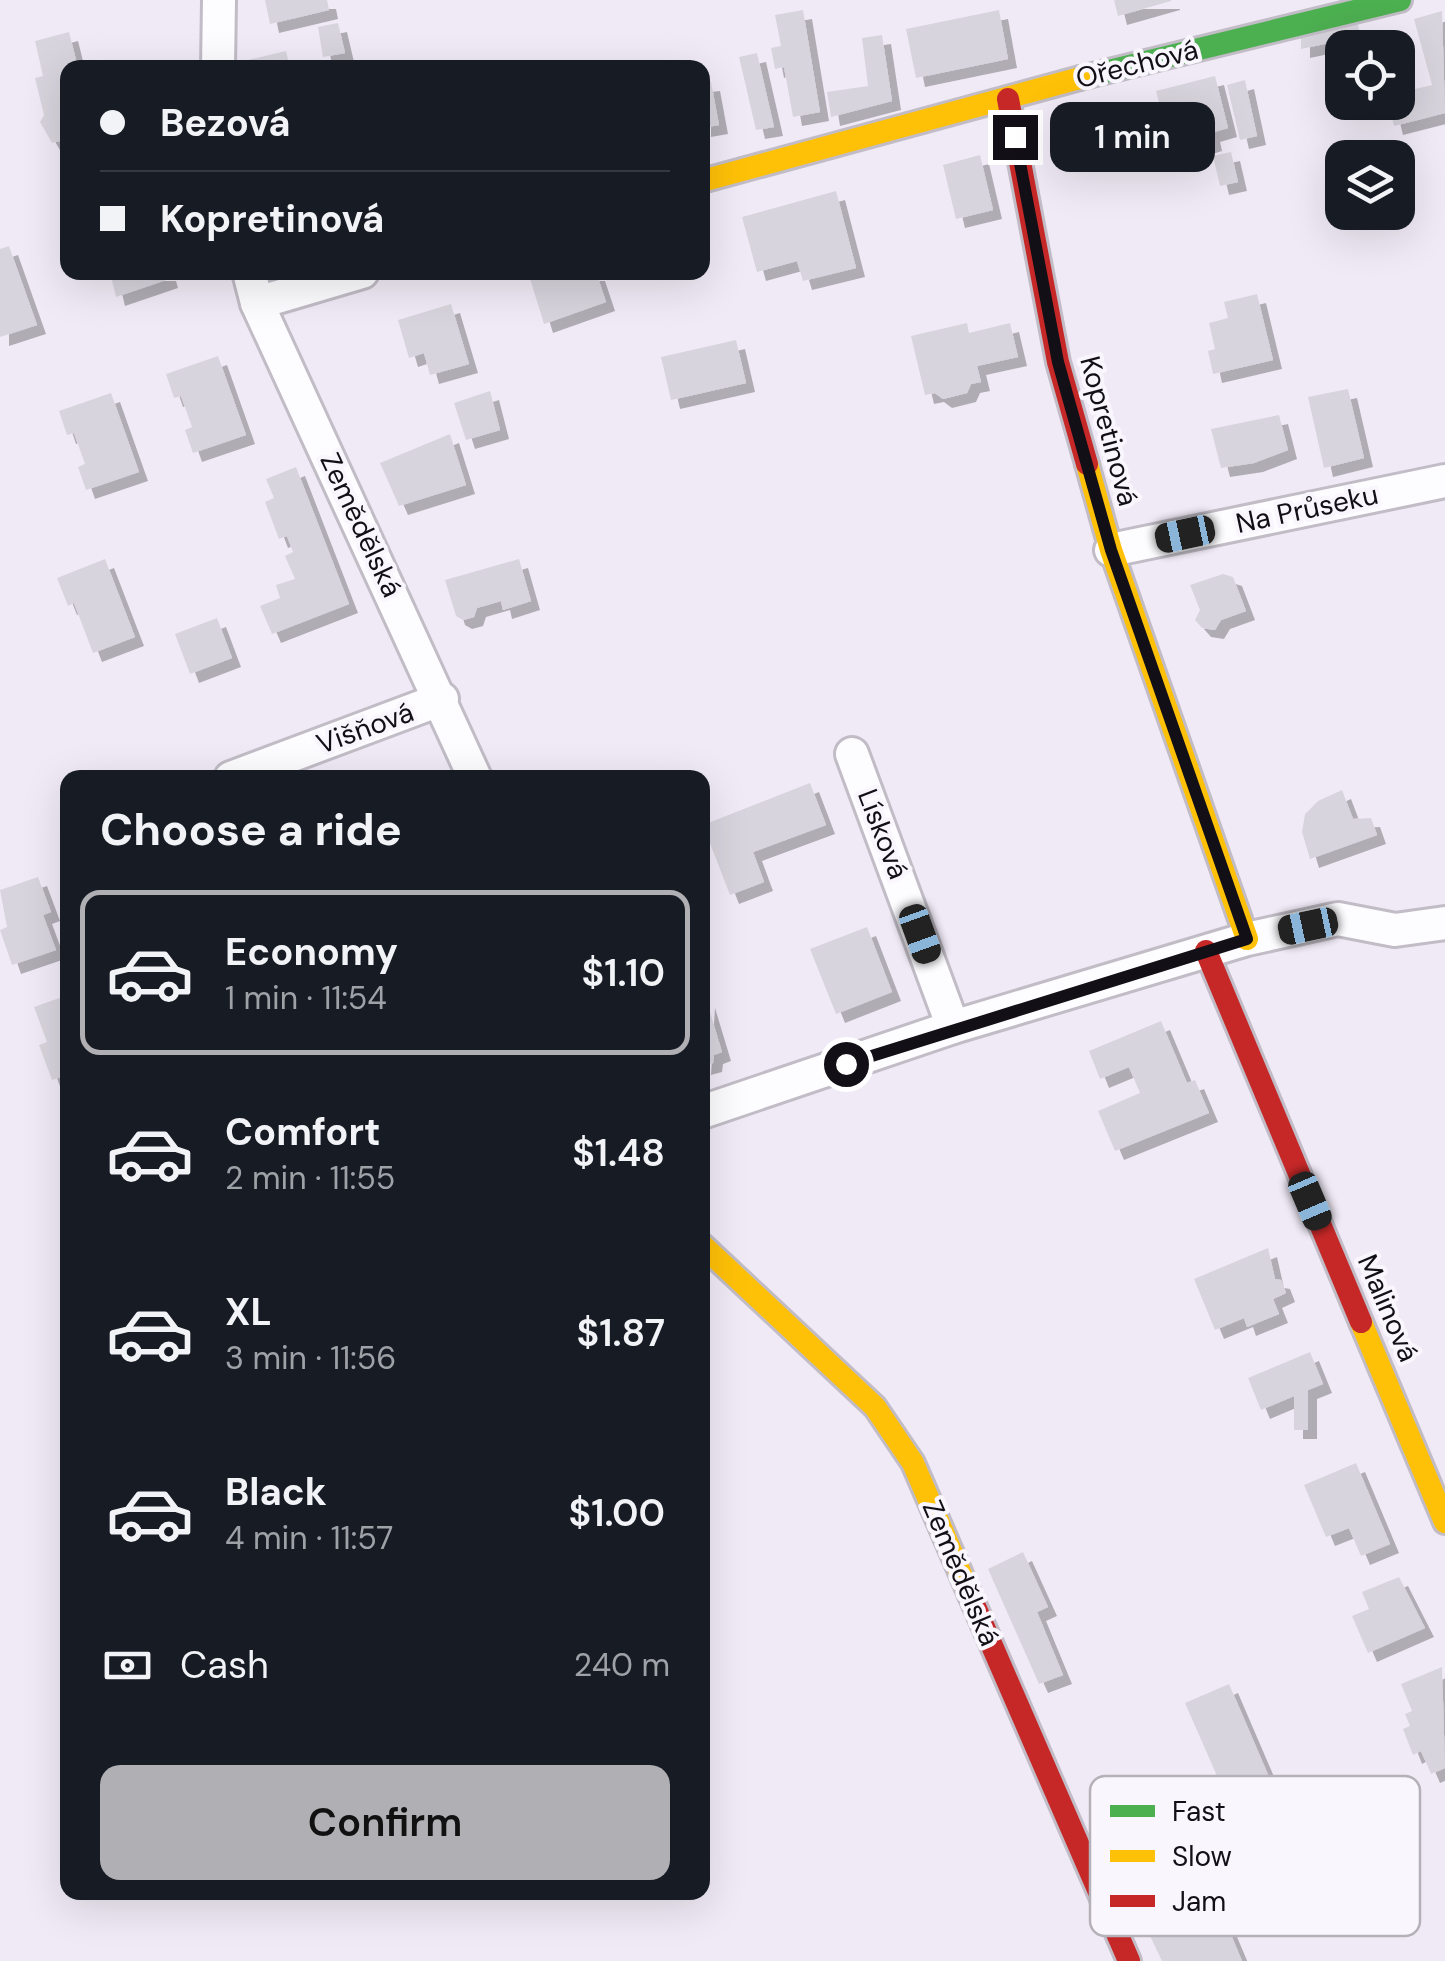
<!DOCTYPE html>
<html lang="en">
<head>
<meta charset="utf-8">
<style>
	body { margin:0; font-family:"DM Sans",sans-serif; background:#20242c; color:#f1f3f6; height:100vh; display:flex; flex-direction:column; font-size:38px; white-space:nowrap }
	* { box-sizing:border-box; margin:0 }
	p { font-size:32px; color:#9ea1a6 }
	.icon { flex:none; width:55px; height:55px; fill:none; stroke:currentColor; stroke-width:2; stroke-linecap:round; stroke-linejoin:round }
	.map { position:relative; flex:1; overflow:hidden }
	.sheet { position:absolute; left:60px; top:770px; width:650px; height:1130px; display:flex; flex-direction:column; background:#171b24; border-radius:20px; box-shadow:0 10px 40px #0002 }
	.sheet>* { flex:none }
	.top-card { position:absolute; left:60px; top:60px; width:650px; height:220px; border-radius:20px; box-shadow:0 10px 40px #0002; display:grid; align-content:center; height:220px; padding:0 40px; background:#171b24 }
	.controls { position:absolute; left:1325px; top:30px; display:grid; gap:20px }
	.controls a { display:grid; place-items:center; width:90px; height:90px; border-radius:20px; background:#171b24; box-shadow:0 10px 40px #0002; font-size:50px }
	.end { position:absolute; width:45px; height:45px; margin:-22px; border:12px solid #120f16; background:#fff; box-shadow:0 0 0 5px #fff }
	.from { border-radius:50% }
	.bubble { position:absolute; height:70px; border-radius:20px; background:#171b24; box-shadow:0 10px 40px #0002; font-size:32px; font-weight:600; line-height:70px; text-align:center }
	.car { position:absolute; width:30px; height:60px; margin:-30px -15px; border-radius:12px; box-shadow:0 0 8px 2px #0007; background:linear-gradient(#222 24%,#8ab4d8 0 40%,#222 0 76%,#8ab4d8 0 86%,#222 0) }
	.top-card b { display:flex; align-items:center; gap:35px; height:95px; font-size:38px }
	.top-card b+b { border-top:2px solid #363941 }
	.top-card i { width:25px; height:25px; background:#f1f3f6 }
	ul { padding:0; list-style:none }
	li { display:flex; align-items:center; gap:30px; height:165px; margin:0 20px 15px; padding:0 20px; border:5px solid transparent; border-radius:20px }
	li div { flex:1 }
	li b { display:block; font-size:38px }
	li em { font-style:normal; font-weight:600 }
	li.selected { border-color:#b0afb4 }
	li>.icon { width:90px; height:90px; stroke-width:1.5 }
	h2 { padding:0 40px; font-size:45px; line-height:120px }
	.pay { display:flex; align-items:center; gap:25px; height:110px; padding:0 40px; font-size:38px }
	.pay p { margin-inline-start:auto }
	.cta { display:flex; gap:20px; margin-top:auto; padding:20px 40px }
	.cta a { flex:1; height:115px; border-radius:20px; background:#b0afb4; color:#111; font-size:40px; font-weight:600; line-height:115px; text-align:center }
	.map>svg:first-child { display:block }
	.building { fill:#d8d4dd; filter:url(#shadow) }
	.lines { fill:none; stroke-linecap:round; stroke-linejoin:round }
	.street-casing { stroke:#c1bcc6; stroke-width:38 }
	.fast-casing { stroke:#c1bcc6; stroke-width:28 }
	.slow-casing { stroke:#c1bcc6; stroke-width:28 }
	.jam-casing { stroke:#c1bcc6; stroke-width:28 }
	.street { stroke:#fdfcfe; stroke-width:32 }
	.fast { stroke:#4caf50; stroke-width:22 }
	.slow { stroke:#ffc107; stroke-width:22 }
	.jam { stroke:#c62828; stroke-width:22 }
	.route { stroke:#120f16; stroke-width:12 }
	.labels { text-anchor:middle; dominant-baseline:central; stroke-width:8; stroke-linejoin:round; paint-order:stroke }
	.street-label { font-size:28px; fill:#120f16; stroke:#f9f6fe }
	.key { fill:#f9f6fe; stroke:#b4b1b8; stroke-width:2.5 }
	.key-label { font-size:28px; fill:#120f16 }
</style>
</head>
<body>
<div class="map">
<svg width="1445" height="1961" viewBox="0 0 1445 1961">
	<defs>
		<filter id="shadow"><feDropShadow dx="9" dy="9" stdDeviation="0" flood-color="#0004"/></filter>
	</defs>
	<rect width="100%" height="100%" fill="#f0eaf6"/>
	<g class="building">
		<path d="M 265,0 L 327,0 L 329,10 L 270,24 Z"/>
		<path d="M 1114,0 L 1171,0 L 1171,1 L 1118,16 Z"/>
		<path d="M 803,10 L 820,112 L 793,117 L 784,67 L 775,69 L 771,48 L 781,46 L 775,15 Z"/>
		<path d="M 999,10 L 1008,59 L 916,78 L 906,29 Z"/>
		<path d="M 1442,11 L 1445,113 L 1394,126 L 1388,102 L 1398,102 L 1398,93 L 1432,85 L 1414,19 Z"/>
		<path d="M 338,23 L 345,53 L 323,57 L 318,27 Z"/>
		<path d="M 1358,24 L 1363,48 L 1350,48 L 1348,39 L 1301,49 L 1301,37 Z"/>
		<path d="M 69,32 L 78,68 L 68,68 L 68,139 L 52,143 L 40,122 L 44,115 L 35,78 L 43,76 L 35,41 Z"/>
		<path d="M 882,35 L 892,101 L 831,117 L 827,92 L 868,86 L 862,38 Z"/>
		<path d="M 286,51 L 290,68 L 236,68 L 235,63 Z"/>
		<path d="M 757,53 L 774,127 L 756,130 L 739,57 Z"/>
		<path d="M 1215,76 L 1228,128 L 1211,133 L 1213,142 L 1191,149 L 1188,139 L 1170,144 L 1156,91 Z"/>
		<path d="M 1245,80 L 1257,136 L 1240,140 L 1227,85 Z"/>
		<path d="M 711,82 L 719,125 L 702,128 L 702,83 Z"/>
		<path d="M 1231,152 L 1238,182 L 1220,186 L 1213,156 Z"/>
		<path d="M 980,155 L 993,210 L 956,219 L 943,165 Z"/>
		<path d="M 836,191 L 856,268 L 803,281 L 797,261 L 757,272 L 742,217 Z"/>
		<path d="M 9,246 L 37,325 L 0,337 L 0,249 Z"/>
		<path d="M 110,272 L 167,272 L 169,279 L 116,297 Z"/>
		<path d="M 528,272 L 596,272 L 606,302 L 544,324 Z"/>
		<path d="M 1257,294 L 1273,360 L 1213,374 L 1208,351 L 1215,349 L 1209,323 L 1228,318 L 1224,302 Z"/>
		<path d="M 451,304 L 469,364 L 430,375 L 424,353 L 409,358 L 398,320 Z"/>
		<path d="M 967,323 L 969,333 L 1010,323 L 1018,357 L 977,366 L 981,382 L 971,384 L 967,393 L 943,399 L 935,393 L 925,395 L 911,336 Z"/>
		<path d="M 736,340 L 746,383 L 671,400 L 661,357 Z"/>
		<path d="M 218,356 L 246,435 L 193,453 L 185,430 L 192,427 L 181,396 L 174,398 L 166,374 Z"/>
		<path d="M 1348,389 L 1364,458 L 1324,468 L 1308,397 Z"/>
		<path d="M 490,391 L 500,430 L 466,440 L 454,403 Z"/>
		<path d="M 111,393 L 139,472 L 86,490 L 78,467 L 85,464 L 74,433 L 67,435 L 59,411 Z"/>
		<path d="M 1279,415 L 1288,450 L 1254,463 L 1221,468 L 1211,429 Z"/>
		<path d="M 450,434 L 466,485 L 399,506 L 380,463 Z"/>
		<path d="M 296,467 L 349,604 L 272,634 L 260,606 L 280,598 L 276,585 L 295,579 L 285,556 L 293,552 L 287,536 L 279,539 L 265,502 L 274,498 L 266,479 Z"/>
		<path d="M 105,559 L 135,637 L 93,653 L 74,603 L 68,606 L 57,578 Z"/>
		<path d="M 519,559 L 531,601 L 503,610 L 501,601 L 477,608 L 474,617 L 463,620 L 456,616 L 445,580 Z"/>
		<path d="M 1223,574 L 1233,577 L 1246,611 L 1221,620 L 1215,630 L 1202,628 L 1195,620 L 1200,610 L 1190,585 Z"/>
		<path d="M 217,618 L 232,658 L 190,674 L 175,634 Z"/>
		<path d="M 810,783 L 826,825 L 753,852 L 764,882 L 730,895 L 703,825 Z"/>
		<path d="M 1342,790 L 1353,819 L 1371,818 L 1377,835 L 1310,859 L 1302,832 L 1305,814 L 1318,801 Z"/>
		<path d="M 38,877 L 51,912 L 43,915 L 56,950 L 12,965 L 0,930 L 7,927 L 0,890 Z"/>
		<path d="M 867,927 L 892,992 L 836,1014 L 810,949 Z"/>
		<path d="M 68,995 L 68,1075 L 52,1080 L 39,1045 L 47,1042 L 34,1007 Z"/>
		<path d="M 706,999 L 722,1052 L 714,1055 L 713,1063 L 702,1066 Z"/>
		<path d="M 1161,1021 L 1187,1083 L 1195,1080 L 1209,1113 L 1115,1151 L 1098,1111 L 1140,1093 L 1129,1067 L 1100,1079 L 1089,1051 Z"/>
		<path d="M 1268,1248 L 1275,1279 L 1281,1280 L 1286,1293 L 1273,1299 L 1279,1314 L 1247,1327 L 1244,1318 L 1215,1330 L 1194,1279 Z"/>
		<path d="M 1310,1352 L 1323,1384 L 1308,1390 L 1308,1430 L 1294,1430 L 1294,1396 L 1261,1410 L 1248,1378 Z"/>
		<path d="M 1356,1463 L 1390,1544 L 1361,1556 L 1349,1528 L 1326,1537 L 1304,1485 Z"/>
		<path d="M 1023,1552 L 1048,1607 L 1037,1612 L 1063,1675 L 1039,1684 L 988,1569 Z"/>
		<path d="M 1399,1577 L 1425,1628 L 1368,1653 L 1352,1616 L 1369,1609 L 1362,1592 Z"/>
		<path d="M 1442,1667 L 1445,1768 L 1431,1774 L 1421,1751 L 1413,1755 L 1403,1729 L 1410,1726 L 1405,1714 L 1412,1711 L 1401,1684 Z"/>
		<path d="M 1229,1684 L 1278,1798 L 1235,1817 L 1185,1703 Z"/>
		<path d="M 1212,1890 L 1242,1961 L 1162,1961 L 1141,1917 Z"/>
	</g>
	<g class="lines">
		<g class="street-casing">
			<g id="street">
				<path d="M 218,68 L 219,0"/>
				<path d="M 249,272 L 257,303 L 475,778"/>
				<path d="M 257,303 L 362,272"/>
				<path d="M 1111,550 L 1445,481"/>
				<path d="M 852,754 L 953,1027"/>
				<path d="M 231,778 L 442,699"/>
				<path d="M 702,1112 L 953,1027 L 1247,939 L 1338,919 L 1395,930 L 1445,923"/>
			</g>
		</g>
		<g class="fast-casing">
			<path id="fast" d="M 1080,78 L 1400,0"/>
		</g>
		<g class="slow-casing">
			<g id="slow">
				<path d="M 702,181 L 1080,78"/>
				<path d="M 1087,464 L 1111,550 L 1247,939"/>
				<path d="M 702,1245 L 875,1407 L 913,1463 L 970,1595"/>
				<path d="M 1361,1322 L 1445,1522"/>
			</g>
		</g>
		<g class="jam-casing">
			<g id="jam">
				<path d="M 1008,99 L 1058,362 L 1087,464"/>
				<path d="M 1206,951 L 1361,1322"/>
				<path d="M 970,1595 L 1129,1961"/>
			</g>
		</g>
		<use href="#street" class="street"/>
		<use href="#fast" class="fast"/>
		<use href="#slow" class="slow"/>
		<use href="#jam" class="jam"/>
	</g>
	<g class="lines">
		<path class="route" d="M 846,1064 L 1247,939 L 1111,550 L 1058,362 L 1015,137"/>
	</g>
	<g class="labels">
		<g class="street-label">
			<text transform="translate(1137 64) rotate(-14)">Ořechová</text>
			<text transform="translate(1109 431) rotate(75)">Kopretinová</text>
			<text transform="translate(1307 509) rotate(-12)">Na Průseku</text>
			<text transform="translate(361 525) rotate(65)">Zemědělská</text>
			<text transform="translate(365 728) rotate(-20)">Višňová</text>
			<text transform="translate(883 834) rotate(69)">Lísková</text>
			<text transform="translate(1388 1308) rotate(67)">Malinová</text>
			<text transform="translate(961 1573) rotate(67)">Zemědělská</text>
		</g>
	</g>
	<rect x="1090" y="1776" width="330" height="160" rx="15" class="key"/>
	<rect x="1110" y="1805" width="45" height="12" fill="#4caf50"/>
	<rect x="1110" y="1850" width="45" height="12" fill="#ffc107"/>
	<rect x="1110" y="1895" width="45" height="12" fill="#c62828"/>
	<g class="key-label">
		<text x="1172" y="1821">Fast</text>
		<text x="1172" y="1866">Slow</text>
		<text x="1172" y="1911">Jam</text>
	</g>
</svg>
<div class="controls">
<a><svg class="icon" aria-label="locate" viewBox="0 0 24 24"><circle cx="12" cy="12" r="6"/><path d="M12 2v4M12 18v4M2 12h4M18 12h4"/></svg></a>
<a><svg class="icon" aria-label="layers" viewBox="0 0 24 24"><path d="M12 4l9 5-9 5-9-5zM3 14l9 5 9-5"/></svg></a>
</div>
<i class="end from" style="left:846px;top:1064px"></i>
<i class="end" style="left:1015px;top:137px"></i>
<div class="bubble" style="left:1050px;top:102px;width:165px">1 min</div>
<i class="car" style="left:1185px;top:534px;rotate:258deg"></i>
<i class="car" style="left:1308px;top:926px;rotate:258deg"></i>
<i class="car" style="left:920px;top:934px;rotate:160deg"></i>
<i class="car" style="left:1310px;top:1201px;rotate:157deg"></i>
<div class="top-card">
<b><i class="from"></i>Bezová</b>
<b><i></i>Kopretinová</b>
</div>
<section class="sheet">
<h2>Choose a ride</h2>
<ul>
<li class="selected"><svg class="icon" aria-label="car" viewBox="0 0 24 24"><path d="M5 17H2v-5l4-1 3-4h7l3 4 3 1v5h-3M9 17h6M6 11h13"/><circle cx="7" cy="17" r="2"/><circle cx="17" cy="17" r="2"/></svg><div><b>Economy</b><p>1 min · 11:54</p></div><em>$1.10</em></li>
<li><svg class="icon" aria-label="car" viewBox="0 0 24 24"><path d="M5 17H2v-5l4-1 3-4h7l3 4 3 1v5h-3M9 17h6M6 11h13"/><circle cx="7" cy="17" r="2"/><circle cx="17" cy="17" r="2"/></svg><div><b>Comfort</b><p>2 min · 11:55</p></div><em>$1.48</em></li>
<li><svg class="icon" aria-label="car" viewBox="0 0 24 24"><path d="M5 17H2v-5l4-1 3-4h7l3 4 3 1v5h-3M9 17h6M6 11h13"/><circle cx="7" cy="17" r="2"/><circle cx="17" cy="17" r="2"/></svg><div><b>XL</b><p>3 min · 11:56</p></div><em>$1.87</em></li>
<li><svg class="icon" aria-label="car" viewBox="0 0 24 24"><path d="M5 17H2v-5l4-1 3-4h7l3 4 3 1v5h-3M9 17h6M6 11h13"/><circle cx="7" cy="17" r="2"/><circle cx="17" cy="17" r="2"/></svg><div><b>Black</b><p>4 min · 11:57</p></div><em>$1.00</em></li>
</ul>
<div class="pay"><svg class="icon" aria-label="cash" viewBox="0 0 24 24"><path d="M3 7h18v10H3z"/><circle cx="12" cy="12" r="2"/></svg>Cash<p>240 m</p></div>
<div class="cta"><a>Confirm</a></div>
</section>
</div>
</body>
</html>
